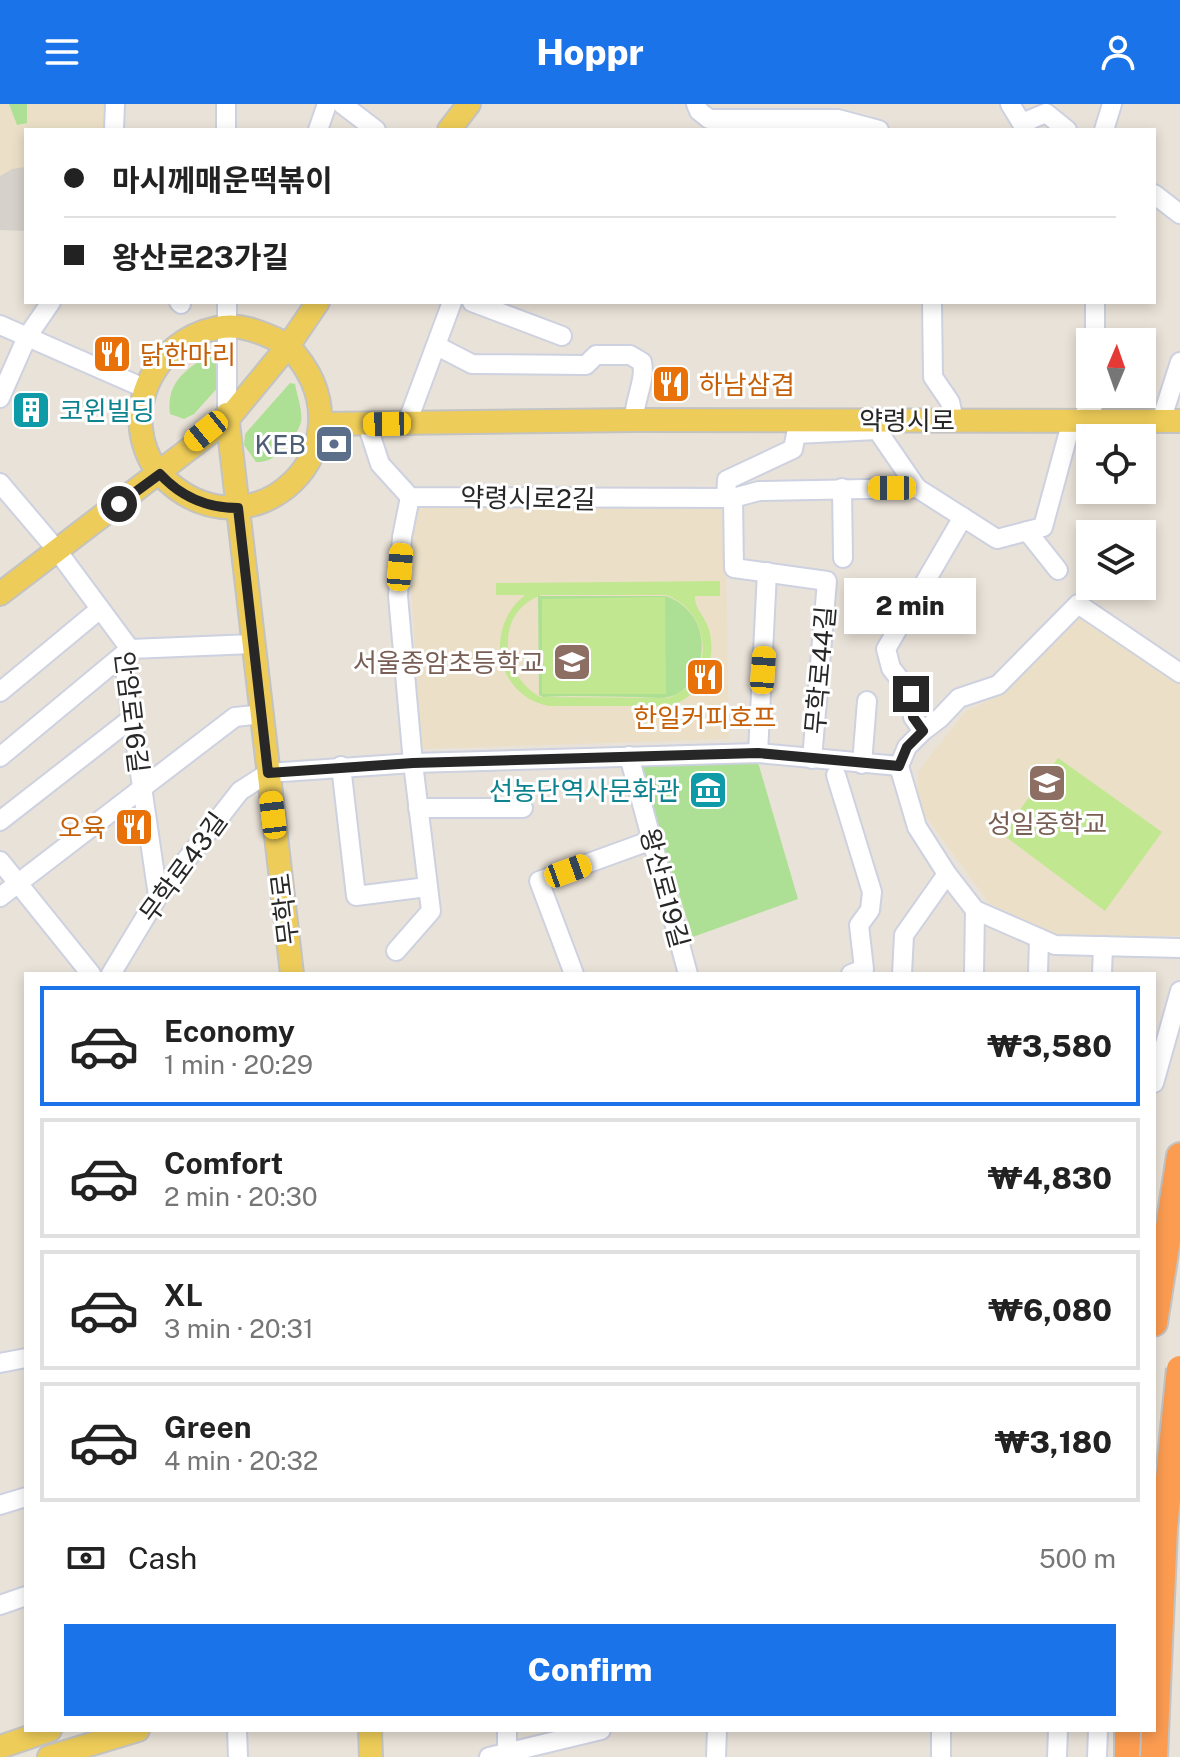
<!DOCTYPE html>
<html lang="en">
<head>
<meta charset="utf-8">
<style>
	body { margin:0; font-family:"Public Sans","Noto Sans KR",sans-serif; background:#f6f6f6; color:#222; height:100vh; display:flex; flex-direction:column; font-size:30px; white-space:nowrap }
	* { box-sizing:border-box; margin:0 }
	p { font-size:26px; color:#767676 }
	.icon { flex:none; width:44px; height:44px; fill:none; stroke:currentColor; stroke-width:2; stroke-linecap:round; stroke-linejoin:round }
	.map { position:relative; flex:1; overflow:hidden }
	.details { position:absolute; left:24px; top:868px; width:1132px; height:760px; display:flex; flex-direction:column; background:#fff; border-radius:0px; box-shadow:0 4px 12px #0003 }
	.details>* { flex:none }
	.top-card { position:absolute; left:24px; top:24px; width:1132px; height:176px; border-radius:0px; box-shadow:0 4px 12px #0003; display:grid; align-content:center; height:176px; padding:0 40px; background:#fff }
	.needle { width:52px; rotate:2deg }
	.tools { position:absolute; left:1076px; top:224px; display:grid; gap:16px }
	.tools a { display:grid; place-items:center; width:80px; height:80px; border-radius:0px; background:#fff; box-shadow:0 4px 12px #0003; font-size:40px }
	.end { position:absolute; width:36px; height:36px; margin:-18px; border:10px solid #272727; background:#fff; box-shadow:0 0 0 4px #fff }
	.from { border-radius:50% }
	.bubble { position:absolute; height:56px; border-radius:0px; background:#fff; box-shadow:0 4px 12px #0003; font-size:26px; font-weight:800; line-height:56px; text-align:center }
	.car { position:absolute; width:24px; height:48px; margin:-24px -12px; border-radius:10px; box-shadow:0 0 6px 2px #0007; background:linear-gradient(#f5c518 24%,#345 0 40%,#f5c518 0 76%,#345 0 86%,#f5c518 0) }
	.top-card b { display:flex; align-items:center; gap:28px; height:76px; font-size:30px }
	.top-card b+b { border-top:2px solid #e0e0e0 }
	.top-card i { width:20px; height:20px; background:#222 }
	ul { padding:14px 0 0; list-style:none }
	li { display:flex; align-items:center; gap:24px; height:120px; margin:0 16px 12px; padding:0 24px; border:4px solid #e0e0e0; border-radius:0px }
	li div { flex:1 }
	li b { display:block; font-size:30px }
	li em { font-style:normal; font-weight:800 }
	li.selected { border-color:#1a73e8 }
	li>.icon { width:72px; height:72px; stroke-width:1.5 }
	.pay { display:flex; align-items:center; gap:20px; height:88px; padding:0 40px; font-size:30px }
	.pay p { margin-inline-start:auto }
	.button { display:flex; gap:16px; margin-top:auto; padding:16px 40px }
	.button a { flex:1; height:92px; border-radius:0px; background:#1a73e8; color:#fff; font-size:32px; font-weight:800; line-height:92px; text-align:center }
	header { display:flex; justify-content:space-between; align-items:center; height:104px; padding:0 40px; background:#1a73e8; color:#fff; font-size:36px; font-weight:800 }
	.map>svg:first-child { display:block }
	.education { fill:#ebe0c7 }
	.green { fill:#ade094 }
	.pitch { fill:#c1e790; fill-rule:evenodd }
	.plaza { fill:#d6d1ca }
	.pier { fill:#e9e2d8 }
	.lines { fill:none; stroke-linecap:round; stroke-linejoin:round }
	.minor-casing { stroke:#cdd1e0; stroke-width:22 }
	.major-casing { stroke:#c3c3c3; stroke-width:26 }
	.highway-casing { stroke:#c3c3c3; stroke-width:30 }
	.minor { stroke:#fff; stroke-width:18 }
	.major { stroke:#edcc59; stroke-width:22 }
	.highway { stroke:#fb9c51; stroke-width:26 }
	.highway-bridge-casing { stroke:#c3c3c3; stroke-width:30; stroke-linecap:butt }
	.highway-bridge { stroke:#fb9c51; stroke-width:26 }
	.route { stroke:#272727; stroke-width:10 }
	.labels { text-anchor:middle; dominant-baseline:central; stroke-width:6; stroke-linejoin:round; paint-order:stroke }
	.food-label { font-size:26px; fill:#c56008; stroke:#fff; text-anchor:start }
	.culture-label { font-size:26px; fill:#0d838f; stroke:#fff; text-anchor:start }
	.street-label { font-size:26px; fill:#272727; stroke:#fff }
	.service-label { font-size:26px; fill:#4e5e75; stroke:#fff; text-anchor:end }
	.education-label { font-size:26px; fill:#785e54; stroke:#fff; text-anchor:end }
</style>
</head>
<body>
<header><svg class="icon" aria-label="menu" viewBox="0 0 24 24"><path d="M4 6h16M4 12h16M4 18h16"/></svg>Hoppr<svg class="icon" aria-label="person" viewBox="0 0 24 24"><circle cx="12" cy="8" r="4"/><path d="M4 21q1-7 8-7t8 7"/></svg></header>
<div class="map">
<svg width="1180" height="1653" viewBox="0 0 1180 1653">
	<rect width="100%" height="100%" fill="#e9e2d8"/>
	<g class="education">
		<path d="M 0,0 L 109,0 L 109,26 L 26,26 L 26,127 L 0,126 Z"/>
		<path d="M 413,397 L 725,399 L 729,635 L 421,645 L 411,480 Z"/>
		<path d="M 1080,512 L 1180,580 L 1180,832 L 1061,832 L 990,800 L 916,700 L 919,666 L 966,607 L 1007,587 Z"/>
	</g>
	<g class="green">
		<path d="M 9,0 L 27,0 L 27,19 L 17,21 Z"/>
		<path d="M 212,248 L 221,248 L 221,280 L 194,310 L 184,315 L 170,310 C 166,276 187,266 212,248 Z"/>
		<path d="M 290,279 L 295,280 C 297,292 303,307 301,318 C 296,336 275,360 256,358 L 244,341 L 245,330 Z"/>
		<path d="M 538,492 L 666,492 C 683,498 698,513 701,532 C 705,555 694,587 669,593 C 659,595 647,593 637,593 C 606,593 574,591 543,593 L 539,591 Z"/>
		<path d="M 757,655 L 798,795 L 693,833 L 653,710 L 639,658 Z"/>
	</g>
	<g class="pitch">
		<path d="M 720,477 L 720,492 L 695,492 C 694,505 706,513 709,526 C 718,557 701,593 670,602 L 548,602 C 495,591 484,523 525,491 L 496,491 L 496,479 ZM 541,491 L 666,491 C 713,508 716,575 669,594 L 540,593 C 500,570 494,509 541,491 Z"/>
		<path d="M 665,493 L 666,590 L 542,590 L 542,495 Z"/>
		<path d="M 1058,654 L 1162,728 L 1105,807 L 1002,730 Z"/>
	</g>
	<path class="plaza" d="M 26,63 L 26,127 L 0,126 L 0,72 L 12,65 Z"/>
	<path class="pier" d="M 1180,1019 L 1180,1470 L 1174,1653 L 1115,1653 L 1117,1626 L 1154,1626 L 1154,1166 L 1169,1071 Z"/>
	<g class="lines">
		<g class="minor-casing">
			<g id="minor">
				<path d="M 342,0 L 376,26"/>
				<path d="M 696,0 L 699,7 L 709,15 L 838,15 L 879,26"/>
				<path d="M 1010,0 L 1026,26"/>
				<path d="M 1022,19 L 1046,9 L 1067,26"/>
				<path d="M 114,26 L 115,0"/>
				<path d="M 226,26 L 226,0"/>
				<path d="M 318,26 L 327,0"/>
				<path d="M 1104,26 L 1112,0"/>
				<path d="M 1154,90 L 1180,110"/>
				<path d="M 179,198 L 181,200"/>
				<path d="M 227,198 L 227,310"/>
				<path d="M 472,198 L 562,232"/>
				<path d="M 932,198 L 933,273 L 950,298 L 954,316"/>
				<path d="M 0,221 L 144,284"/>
				<path d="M 1095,238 L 1095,198"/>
				<path d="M 437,242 L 472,260 L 586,261 L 596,251 L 630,251 L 642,258 C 646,277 634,296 634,316"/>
				<path d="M 0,294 L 27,233 L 51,198"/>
				<path d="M 871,317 L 917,384"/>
				<path d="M 1078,317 L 1094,300 L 1094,290"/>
				<path d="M 1161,317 L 1180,258"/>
				<path d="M 407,319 L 452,198"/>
				<path d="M 367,320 L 380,360 L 410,393 L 733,394 L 759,387 L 917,384 L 997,435 L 1043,423 L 1072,316"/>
				<path d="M 0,379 L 56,445 L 130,545 L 125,567 L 158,792"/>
				<path d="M 842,384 L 843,454"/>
				<path d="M 726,394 L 727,376 L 793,345 L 796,330 L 877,326"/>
				<path d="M 733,394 L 734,464 L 827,477 L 812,655"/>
				<path d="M 963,413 L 886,545 L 891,564 L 911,590 L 913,613 L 923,627 L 907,643 L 899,662 L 917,723 L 947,770 L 975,806 L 1055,841 L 1180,844"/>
				<path d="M 1027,427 L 1058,466"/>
				<path d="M 0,588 L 100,505"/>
				<path d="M 923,627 L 940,614 L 959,594 L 998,581 L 1078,500 L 1180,569"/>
				<path d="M 758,649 L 767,468"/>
				<path d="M 629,652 L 688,870"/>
				<path d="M 0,653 L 130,545 L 253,540"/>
				<path d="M 862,660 L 867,597"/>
				<path d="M 341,662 L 356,792 L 427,783"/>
				<path d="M 836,671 L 872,788 L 870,806 L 859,821 L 864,865 L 851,870"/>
				<path d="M 418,704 L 523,704"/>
				<path d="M 0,717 L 132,614"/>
				<path d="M 0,757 L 91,870"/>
				<path d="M 0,793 L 235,613 L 263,610"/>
				<path d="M 396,847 L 431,807 L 413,659 L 398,492 L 402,433 L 410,393"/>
				<path d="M 111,870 L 158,792 L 240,687 L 268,669 L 413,659 L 758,649 L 899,662"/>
				<path d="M 574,870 L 539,777 L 652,736"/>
				<path d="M 902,870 L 904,831 L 947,770"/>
				<path d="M 974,870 L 975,806"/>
				<path d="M 1038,870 L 1039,834"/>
				<path d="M 1102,870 L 1103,842"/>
				<path d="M 1154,979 L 1180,887"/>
				<path d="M 0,1259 L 26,1254"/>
				<path d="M 0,1401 L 26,1393"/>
				<path d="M 0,1501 L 26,1492"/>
				<path d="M 237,1626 L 238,1653"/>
				<path d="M 941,1626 L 941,1653"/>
				<path d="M 489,1653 L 601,1626"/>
				<path d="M 507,1653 L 507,1626"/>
				<path d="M 716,1653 L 717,1626"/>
				<path d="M 1057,1653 L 1058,1626"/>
				<path d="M 1097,1653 L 1098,1626"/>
			</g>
		</g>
		<g class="major-casing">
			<g id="major">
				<path d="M 449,26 L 469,0"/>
				<path d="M 227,310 L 292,870"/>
				<path d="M 321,320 L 634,316 L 1180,317"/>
				<path d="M 157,367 C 118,311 152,237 217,224 C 240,219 261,228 282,238"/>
				<path d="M 160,370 C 249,464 382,340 288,242"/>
				<path d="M 0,490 L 227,316 L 288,242 L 318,198"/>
				<path d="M 370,1626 L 371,1653"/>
				<path d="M 0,1643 L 50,1626"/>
				<path d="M 49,1653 L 138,1626"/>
			</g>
		</g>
		<g class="highway-casing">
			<g id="highway">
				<path d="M 1154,1219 L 1180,1052"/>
				<path d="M 1128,1653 L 1128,1626"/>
			</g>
		</g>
		<use href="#minor" class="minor"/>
		<use href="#major" class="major"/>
		<use href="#highway" class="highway"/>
		<g class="highway-bridge-casing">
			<path id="highway-bridge" d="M 1154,1653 L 1164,1424 L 1180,1265"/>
		</g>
		<use href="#highway-bridge" class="highway-bridge"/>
	</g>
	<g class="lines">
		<path class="route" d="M 119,400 L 160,370 C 181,393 206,404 238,404 L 268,669 L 413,659 L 758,649 L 899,662 L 907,643 L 923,627 L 913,613 L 911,590"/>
	</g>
	<defs>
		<g id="restaurant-square" transform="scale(2)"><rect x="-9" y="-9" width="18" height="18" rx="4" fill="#e8710a" stroke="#fff"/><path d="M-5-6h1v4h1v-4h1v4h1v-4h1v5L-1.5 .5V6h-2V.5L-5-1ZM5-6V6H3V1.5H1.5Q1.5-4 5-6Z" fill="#fff"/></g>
		<g id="building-square" transform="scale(2)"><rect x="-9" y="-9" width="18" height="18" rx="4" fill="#0f9aa8" stroke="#fff"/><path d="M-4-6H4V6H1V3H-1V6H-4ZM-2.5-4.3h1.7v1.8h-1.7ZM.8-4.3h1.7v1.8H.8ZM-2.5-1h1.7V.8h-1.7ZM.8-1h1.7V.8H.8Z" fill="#fff"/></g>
		<g id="bank-square" transform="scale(2)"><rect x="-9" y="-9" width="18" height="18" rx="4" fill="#5c6f8a" stroke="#fff"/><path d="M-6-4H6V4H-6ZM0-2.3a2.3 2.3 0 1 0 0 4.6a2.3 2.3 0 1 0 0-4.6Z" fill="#fff"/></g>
		<g id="school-square" transform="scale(2)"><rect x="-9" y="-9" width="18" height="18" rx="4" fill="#8d6e63" stroke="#fff"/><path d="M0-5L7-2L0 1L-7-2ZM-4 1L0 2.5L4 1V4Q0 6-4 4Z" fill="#fff"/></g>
		<g id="museum-square" transform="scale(2)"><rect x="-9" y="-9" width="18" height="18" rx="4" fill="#0f9aa8" stroke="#fff"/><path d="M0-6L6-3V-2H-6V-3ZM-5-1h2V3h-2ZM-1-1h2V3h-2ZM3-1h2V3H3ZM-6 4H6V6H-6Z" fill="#fff"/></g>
	</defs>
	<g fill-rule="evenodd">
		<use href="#restaurant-square" x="112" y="250"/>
		<use href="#restaurant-square" x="671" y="280"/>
		<use href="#building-square" x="31" y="306"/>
		<use href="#bank-square" x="334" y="340"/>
		<use href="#school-square" x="572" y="558"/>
		<use href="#restaurant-square" x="705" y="573"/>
		<use href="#school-square" x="1047" y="679"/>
		<use href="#museum-square" x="708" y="686"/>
		<use href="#restaurant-square" x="134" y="723"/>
	</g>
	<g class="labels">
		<g class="food-label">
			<text x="140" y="250">닭한마리</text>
			<text x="699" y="280">하남삼겹</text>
			<text x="705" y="613" text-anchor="middle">한일커피호프</text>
			<text x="106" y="723" text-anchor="end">오육</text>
		</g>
		<g class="culture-label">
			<text x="59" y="306">코윈빌딩</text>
			<text x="680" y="686" text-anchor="end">선농단역사문화관</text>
		</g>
		<g class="street-label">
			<text x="907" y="316">약령시로</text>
			<text transform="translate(528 394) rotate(1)">약령시로2길</text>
			<text transform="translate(820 566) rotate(-85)">무학로44길</text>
			<text transform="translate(132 608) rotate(83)">안암로16길</text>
			<text transform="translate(183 763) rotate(-54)">무학로43길</text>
			<text transform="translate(665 784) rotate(75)">왕산로19길</text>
			<text transform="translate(284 805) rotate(-97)">무학로</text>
		</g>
		<g class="service-label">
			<text x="306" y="340">KEB</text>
		</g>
		<g class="education-label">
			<text x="544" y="558">서울종암초등학교</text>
			<text x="1047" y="719" text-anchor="middle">성일중학교</text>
		</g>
	</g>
</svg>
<div class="tools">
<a><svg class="needle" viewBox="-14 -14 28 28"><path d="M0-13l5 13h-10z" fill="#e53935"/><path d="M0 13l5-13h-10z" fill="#767676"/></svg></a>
<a><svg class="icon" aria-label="locate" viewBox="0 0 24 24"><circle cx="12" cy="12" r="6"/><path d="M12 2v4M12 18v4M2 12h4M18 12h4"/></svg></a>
<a><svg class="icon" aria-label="layers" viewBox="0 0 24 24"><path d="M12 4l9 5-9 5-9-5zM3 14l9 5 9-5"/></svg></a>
</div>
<i class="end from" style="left:119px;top:400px"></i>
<i class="end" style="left:911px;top:590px"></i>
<div class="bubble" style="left:844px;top:474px;width:132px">2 min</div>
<i class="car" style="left:387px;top:320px;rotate:269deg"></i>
<i class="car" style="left:206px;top:327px;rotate:231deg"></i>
<i class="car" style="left:892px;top:384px;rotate:270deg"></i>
<i class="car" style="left:400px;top:463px;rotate:5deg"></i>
<i class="car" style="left:763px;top:566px;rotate:4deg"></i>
<i class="car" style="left:273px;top:711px;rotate:353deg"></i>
<i class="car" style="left:568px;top:767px;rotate:70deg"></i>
<div class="top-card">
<b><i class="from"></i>마시께매운떡볶이</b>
<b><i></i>왕산로23가길</b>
</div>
<section class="details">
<ul>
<li class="selected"><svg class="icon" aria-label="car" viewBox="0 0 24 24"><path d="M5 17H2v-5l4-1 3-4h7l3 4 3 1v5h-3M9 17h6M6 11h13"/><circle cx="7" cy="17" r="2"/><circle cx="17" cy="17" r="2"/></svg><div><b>Economy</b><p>1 min · 20:29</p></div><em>₩3,580</em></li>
<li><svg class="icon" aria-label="car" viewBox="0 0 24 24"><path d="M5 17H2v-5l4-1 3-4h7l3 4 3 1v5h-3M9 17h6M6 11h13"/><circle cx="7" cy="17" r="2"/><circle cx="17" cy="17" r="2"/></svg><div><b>Comfort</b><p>2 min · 20:30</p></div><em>₩4,830</em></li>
<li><svg class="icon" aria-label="car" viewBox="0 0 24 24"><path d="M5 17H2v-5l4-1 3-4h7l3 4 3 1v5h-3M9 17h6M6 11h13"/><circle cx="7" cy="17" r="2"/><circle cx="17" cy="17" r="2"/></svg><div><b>XL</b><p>3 min · 20:31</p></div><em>₩6,080</em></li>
<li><svg class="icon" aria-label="car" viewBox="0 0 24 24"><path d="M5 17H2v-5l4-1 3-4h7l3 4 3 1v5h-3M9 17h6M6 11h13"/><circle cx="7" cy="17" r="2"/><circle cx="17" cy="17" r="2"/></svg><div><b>Green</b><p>4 min · 20:32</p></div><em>₩3,180</em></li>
</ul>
<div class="pay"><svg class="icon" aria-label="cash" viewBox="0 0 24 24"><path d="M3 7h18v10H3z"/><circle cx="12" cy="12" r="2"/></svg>Cash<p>500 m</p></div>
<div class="button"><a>Confirm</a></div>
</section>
</div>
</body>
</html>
